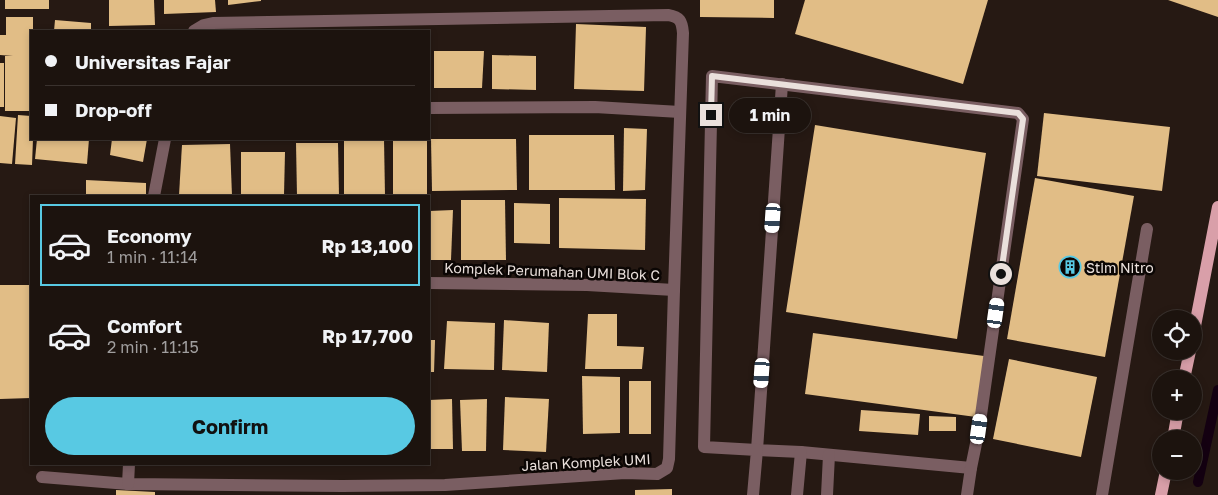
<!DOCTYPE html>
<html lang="en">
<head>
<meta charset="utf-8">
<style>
	body { margin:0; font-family:"Golos Text",sans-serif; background:#29201c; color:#f1f3f6; height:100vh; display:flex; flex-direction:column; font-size:19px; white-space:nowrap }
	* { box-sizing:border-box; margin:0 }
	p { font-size:16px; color:#a09e9e }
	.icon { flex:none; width:28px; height:28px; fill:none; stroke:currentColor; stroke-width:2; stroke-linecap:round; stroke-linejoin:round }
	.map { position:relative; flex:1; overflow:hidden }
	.drawer { position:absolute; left:30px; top:195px; width:400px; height:270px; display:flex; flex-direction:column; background:#1c130e; border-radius:0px; box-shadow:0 2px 8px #0003,0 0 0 1px #3a322e }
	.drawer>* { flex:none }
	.hud { position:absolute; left:30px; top:30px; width:400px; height:110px; border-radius:0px; box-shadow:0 2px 8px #0003,0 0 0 1px #3a322e; display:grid; align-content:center; height:110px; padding:0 15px; background:#1c130e }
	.buttons { position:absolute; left:1152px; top:310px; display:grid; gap:10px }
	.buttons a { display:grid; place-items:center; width:50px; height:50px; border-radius:50%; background:#1c130e; box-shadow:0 2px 8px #0003,0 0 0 1px #3a322e; font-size:25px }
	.end { position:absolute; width:22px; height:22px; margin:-11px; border:6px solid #eae0dc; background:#111; box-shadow:0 0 0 2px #111 }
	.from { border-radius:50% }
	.bubble { position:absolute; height:35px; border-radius:18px; background:#1c130e; box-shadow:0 2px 8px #0003,0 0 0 1px #3a322e; font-size:16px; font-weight:700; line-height:35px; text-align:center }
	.car { position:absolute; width:15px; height:30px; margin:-15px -8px; border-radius:6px; box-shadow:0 0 4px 1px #0007; background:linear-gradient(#fff 24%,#345 0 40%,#fff 0 76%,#345 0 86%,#fff 0) }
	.hud b { display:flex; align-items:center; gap:18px; height:48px; font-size:19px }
	.hud b+b { border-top:1px solid #3a322e }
	.hud i { width:12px; height:12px; background:#f1f3f6 }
	ul { padding:9px 0 0; list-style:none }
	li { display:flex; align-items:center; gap:15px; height:82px; margin:0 10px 8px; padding:0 5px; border:2px solid transparent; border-radius:0px }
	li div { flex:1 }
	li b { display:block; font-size:19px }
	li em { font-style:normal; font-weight:700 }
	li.on { border-color:#58c9e3 }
	li>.icon { width:45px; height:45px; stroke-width:1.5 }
	.cta { display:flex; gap:10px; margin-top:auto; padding:10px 15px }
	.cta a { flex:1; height:58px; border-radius:30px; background:#58c9e3; color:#111; font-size:20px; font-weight:700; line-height:58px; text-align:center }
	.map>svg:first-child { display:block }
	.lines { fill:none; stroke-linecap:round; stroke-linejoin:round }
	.stream { stroke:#140011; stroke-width:10 }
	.building { fill:#e1bd86 }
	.minor { stroke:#7a5e62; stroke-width:12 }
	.major { stroke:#d99fa9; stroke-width:12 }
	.route { stroke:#eae0dc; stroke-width:6 }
	.labels { text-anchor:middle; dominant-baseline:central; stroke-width:5; stroke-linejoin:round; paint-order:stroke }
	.poi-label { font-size:14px; fill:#eae0dc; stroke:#0b0604; text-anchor:start }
	.street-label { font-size:14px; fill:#eae0dc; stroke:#0b0604 }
</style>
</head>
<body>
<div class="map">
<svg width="1218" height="495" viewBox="0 0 1218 495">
	<rect width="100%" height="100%" fill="#261913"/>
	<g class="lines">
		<path class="stream" d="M 1198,482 L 1218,390"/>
	</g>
	<g class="building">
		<rect x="5" y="0" width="44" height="9"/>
		<path d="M 109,0 L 154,0 L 155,25 L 109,26 Z"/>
		<path d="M 164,0 L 215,0 L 216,12 L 164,14 Z"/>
		<path d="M 228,0 L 261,0 L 261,1 L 228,5 Z"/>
		<path d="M 700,0 L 774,0 L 774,18 L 700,17 Z"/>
		<path d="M 805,0 L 988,0 L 963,84 L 795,34 Z"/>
		<path d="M 1168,0 L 1218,0 L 1218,17 Z"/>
		<path d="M 6,17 L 33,17 L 33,31 L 31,31 L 31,111 L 5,111 L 5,56 L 13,56 L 0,55 L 0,35 L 6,35 Z"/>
		<path d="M 55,20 L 91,23 L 91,31 L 54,31 Z"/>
		<path d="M 576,24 L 646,27 L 644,91 L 574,89 Z"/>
		<path d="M 434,51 L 484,51 L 482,88 L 434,88 Z"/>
		<path d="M 492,55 L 536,56 L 536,90 L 492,89 Z"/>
		<rect x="0" y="63" width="4" height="44"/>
		<path d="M 1044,113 L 1170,127 L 1162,191 L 1037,176 Z"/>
		<path d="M 18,115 L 31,116 L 31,139 L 33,139 L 32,165 L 15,164 Z"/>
		<path d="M 0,116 L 16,118 L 12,164 L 0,163 Z"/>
		<path d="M 815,125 L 986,153 L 957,339 L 786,312 Z"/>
		<path d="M 624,128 L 647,129 L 645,190 L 623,191 Z"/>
		<path d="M 529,135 L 614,135 L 615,190 L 529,190 Z"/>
		<path d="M 37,139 L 89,139 L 87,164 L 35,159 Z"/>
		<path d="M 112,139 L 147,139 L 143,162 L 110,155 Z"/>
		<path d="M 344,139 L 384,139 L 385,196 L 344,196 Z"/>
		<rect x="393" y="139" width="34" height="57"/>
		<path d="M 431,139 L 516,139 L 517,190 L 432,191 Z"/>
		<path d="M 296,143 L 338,143 L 339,196 L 297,196 Z"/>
		<path d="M 230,144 L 232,196 L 179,195 L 182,145 Z"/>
		<path d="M 241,152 L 285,152 L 284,195 L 241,195 Z"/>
		<path d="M 1035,178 L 1134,196 L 1105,357 L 1007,339 Z"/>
		<path d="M 86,180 L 146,183 L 146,196 L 86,196 Z"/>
		<path d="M 559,198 L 646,199 L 645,250 L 559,248 Z"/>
		<path d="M 461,200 L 505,200 L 506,260 L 461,260 Z"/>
		<path d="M 514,203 L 550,204 L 550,244 L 514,243 Z"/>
		<path d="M 453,210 L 451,260 L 429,260 L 429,211 Z"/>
		<path d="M 0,285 L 31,285 L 31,398 L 0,399 Z"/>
		<path d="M 588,314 L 617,314 L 617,346 L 644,347 L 642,369 L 585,369 Z"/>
		<path d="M 504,320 L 549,323 L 547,372 L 502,370 Z"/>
		<path d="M 447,321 L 495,323 L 494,370 L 444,369 Z"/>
		<path d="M 813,333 L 984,356 L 976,417 L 805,394 Z"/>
		<path d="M 429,340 L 435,340 L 434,372 L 429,372 Z"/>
		<path d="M 1009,359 L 1097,377 L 1081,457 L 993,439 Z"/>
		<path d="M 582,376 L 620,377 L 620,433 L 583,434 Z"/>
		<rect x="629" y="381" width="22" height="53"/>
		<path d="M 505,397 L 549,399 L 546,452 L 503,450 Z"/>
		<path d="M 452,399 L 453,449 L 429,449 L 429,400 Z"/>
		<path d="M 487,399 L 486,451 L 462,451 L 460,400 Z"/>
		<path d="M 861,410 L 920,414 L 918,435 L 859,431 Z"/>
		<path d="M 929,416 L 956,417 L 956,431 L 929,431 Z"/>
		<path d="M 672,489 L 672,495 L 635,495 L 635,490 Z"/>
		<path d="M 116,490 L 155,492 L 155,495 L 116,495 Z"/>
	</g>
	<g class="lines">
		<g class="minor">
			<path d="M 782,84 L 757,450 L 801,452 L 971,468"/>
			<path d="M 429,108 L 595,107 L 680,112"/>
			<path d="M 154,196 L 165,139"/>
			<path d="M 429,283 L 587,285 L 674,290"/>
			<path d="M 42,477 L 128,484 L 342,486 L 445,485 L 625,473 L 657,474 L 667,468 L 669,459 L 674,290 L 683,33 C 682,21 680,17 668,15 L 213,23 L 204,25 L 194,31"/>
			<path d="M 128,484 L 129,464"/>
			<path d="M 753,495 L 757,450 L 704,447 L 712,76 L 1018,113 L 1023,119 L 979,429 L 971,468 L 967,495"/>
			<path d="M 797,495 L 801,452"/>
			<path d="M 827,495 L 829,455"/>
			<path d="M 1102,495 L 1147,229"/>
		</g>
		<g class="major">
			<path d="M 1194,331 L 1218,207"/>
			<path d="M 1184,379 L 1190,351"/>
			<path d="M 1173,439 L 1178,411"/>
			<path d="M 1161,495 L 1166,471"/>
		</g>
	</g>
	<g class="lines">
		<path class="route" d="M 711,115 L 712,76 L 1018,113 L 1023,119 L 1001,274"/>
	</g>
	<defs>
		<g id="building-ring" transform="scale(1.125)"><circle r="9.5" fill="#0b0604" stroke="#58c9e3" stroke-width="1.5"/><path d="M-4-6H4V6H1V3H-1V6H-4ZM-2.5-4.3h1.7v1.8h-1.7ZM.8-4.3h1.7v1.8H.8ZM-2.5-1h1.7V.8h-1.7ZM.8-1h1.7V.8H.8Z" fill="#58c9e3"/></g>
	</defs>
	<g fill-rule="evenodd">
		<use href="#building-ring" x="1070" y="267"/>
	</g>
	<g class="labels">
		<g class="poi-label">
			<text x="1086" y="267">Stim Nitro</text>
		</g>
		<g class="street-label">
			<text transform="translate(552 271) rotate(2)">Komplek Perumahan UMI Blok C</text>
			<text transform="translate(586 462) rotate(-3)">Jalan Komplek UMI</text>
		</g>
	</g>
</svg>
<div class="buttons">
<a><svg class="icon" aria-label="locate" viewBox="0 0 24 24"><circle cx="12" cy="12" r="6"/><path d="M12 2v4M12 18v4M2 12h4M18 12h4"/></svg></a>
<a>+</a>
<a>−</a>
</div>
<i class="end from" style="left:1001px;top:274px"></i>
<i class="end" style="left:711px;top:115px"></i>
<div class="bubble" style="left:729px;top:98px;width:82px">1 min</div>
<i class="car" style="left:773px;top:218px;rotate:184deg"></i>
<i class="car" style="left:996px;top:313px;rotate:8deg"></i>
<i class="car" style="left:762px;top:373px;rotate:184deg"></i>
<i class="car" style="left:979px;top:429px;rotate:8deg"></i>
<div class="hud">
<b><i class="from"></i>Universitas Fajar</b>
<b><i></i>Drop-off</b>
</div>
<section class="drawer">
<ul>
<li class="on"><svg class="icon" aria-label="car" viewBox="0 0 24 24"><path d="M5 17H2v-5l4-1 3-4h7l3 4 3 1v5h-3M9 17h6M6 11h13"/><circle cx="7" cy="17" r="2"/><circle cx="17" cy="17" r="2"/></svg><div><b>Economy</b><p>1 min · 11:14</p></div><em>Rp 13,100</em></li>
<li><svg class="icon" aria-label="car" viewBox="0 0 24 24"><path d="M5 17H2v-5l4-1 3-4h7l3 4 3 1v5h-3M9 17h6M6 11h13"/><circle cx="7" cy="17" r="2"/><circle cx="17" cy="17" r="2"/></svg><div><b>Comfort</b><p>2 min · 11:15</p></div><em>Rp 17,700</em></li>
</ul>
<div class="cta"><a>Confirm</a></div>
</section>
</div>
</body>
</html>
